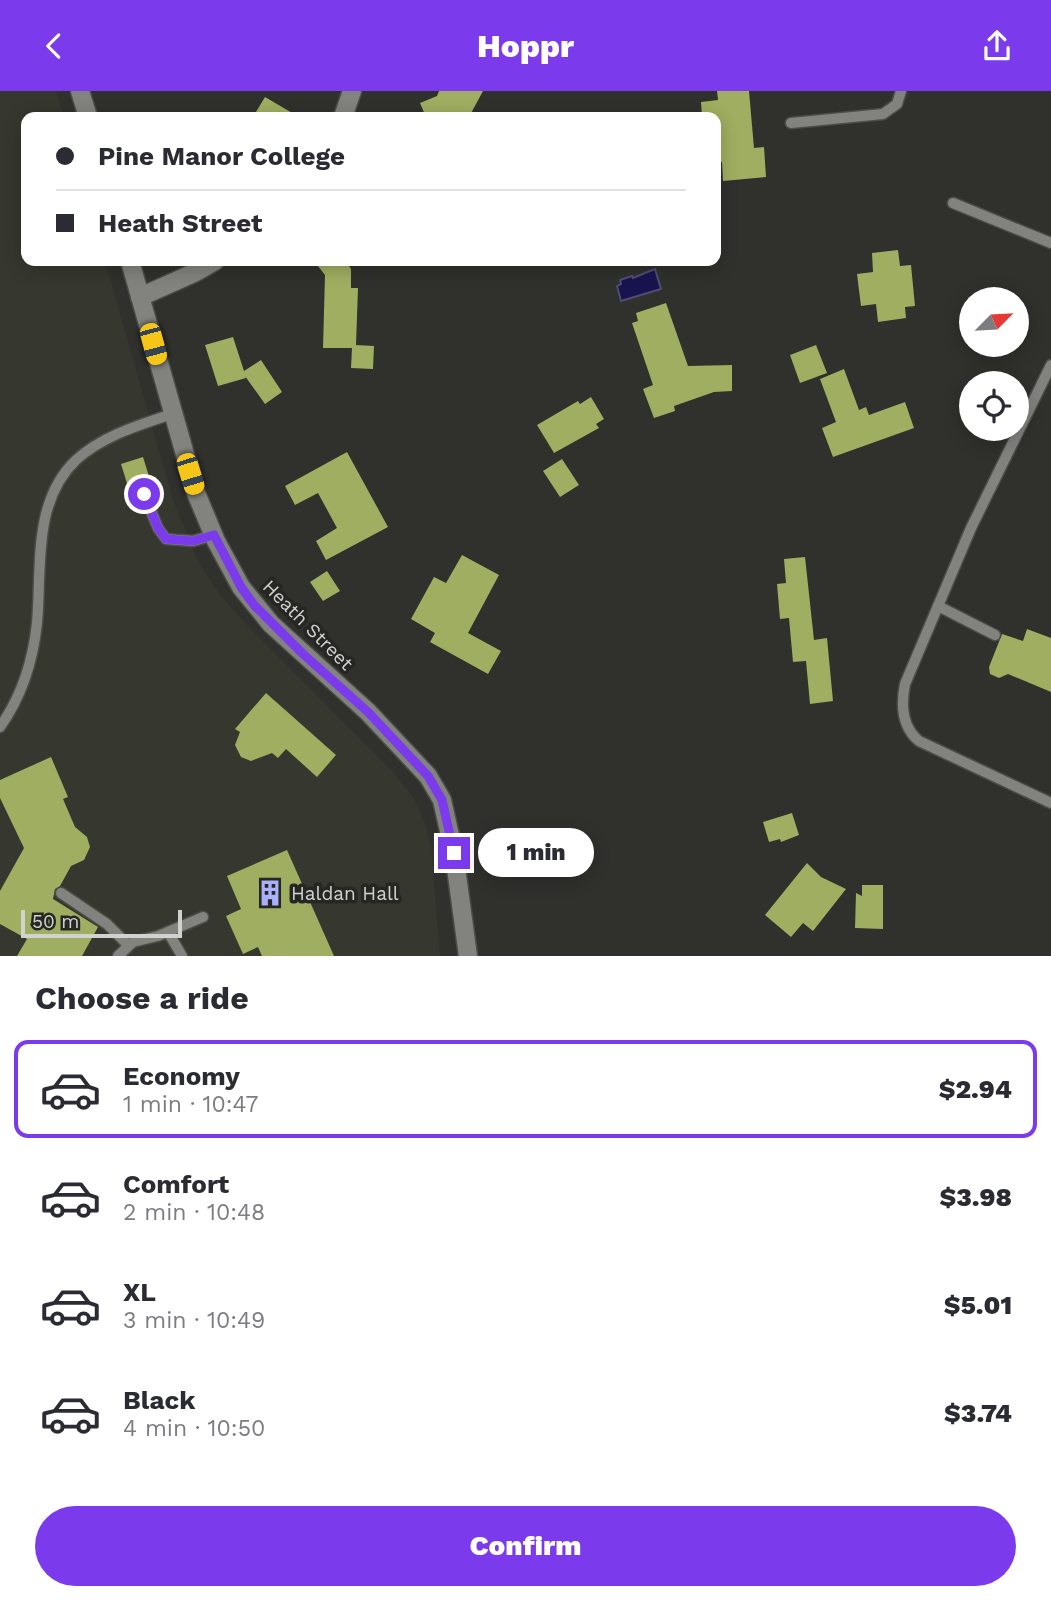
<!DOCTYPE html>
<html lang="en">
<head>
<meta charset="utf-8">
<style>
	body { margin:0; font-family:"Work Sans",sans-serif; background:#f2f2f3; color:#2b2b33; height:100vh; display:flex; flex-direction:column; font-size:26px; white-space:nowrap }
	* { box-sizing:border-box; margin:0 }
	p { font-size:23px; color:#7c7c81 }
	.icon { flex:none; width:38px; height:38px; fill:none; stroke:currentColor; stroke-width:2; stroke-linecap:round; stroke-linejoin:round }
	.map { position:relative; height:865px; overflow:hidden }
	.drawer { display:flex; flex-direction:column; background:#fff; flex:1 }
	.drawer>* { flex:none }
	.top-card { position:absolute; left:21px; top:21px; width:700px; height:154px; border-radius:14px; box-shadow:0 4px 18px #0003; display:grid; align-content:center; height:154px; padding:0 35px; background:#fff }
	.needle { width:46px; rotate:66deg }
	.tools { position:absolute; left:959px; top:196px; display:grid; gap:14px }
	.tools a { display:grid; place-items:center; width:70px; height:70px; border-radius:50%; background:#fff; box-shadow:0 4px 18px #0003; font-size:35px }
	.scale { position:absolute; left:21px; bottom:18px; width:161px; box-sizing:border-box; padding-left:7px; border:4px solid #d1d2cf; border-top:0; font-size:19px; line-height:24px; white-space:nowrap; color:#d1d2cf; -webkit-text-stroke:5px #262723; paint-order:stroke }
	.end { position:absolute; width:32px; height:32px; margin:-16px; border:9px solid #7c3aed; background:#fff; box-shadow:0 0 0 4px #fff }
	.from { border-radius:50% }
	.bubble { position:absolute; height:49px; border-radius:24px; background:#fff; box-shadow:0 4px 18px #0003; font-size:23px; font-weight:800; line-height:49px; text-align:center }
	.car { position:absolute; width:21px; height:42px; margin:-21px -10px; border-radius:9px; box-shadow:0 0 5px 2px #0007; background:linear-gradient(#f5c518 24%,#345 0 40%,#f5c518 0 76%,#345 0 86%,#f5c518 0) }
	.top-card b { display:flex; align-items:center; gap:24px; height:66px; font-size:26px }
	.top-card b+b { border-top:2px solid #e1e1e2 }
	.top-card i { width:18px; height:18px; background:#2b2b33 }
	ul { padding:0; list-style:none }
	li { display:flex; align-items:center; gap:21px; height:98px; margin:0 14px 10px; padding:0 21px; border:4px solid transparent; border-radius:14px }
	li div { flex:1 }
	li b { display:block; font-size:26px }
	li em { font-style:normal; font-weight:800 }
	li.active { border-color:#7c3aed }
	li>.icon { width:63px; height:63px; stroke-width:1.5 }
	h2 { padding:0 35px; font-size:32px; line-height:84px }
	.button { display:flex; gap:14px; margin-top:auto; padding:14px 35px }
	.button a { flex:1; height:80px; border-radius:42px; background:#7c3aed; color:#fff; font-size:28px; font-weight:800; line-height:80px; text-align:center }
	header { display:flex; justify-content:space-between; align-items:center; height:91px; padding:0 35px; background:#7c3aed; color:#fff; font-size:32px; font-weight:800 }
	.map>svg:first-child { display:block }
	.built { fill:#36382f }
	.water { fill:#19144f; stroke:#504d75; stroke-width:2 }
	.building { fill:#9fae60 }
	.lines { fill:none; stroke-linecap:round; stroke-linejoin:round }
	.lane-casing { stroke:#4c4c49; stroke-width:13 }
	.street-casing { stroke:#4c4c49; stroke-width:21 }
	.secondary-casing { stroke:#4c4c49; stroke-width:21 }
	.lane { stroke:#82837e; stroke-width:10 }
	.street { stroke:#82837e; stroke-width:18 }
	.secondary { stroke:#82837e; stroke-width:18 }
	.route { stroke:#7c3aed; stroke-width:9 }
	.labels { text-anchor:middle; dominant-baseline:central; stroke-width:7; stroke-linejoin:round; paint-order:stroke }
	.street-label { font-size:19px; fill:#d1d2cf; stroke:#262723 }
	.poi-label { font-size:19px; fill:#d1d2cf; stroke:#262723; text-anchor:start }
</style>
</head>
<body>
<header><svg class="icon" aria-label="back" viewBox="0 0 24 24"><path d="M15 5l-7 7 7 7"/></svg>Hoppr<svg class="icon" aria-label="share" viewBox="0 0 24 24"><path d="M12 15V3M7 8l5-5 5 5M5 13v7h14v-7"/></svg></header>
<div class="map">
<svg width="1051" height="865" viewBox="0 0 1051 865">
	<rect width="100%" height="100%" fill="#30302d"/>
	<path class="built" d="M 0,0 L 56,0 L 64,26 L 26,26 L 26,170 L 105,170 L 173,409 L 197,468 L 220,504 L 249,536 L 395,683 L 414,708 L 425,732 L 431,757 L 440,865 L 0,865 Z"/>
	<path class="water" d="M 655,178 L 661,198 L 621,210 L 617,195 L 621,193 L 620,189 L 632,185 L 633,187 Z"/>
	<g class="building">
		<path d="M 439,0 L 483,0 L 469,26 L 442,26 L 438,24 L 426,26 L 420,12 L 437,5 Z"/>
		<path d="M 717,0 L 749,0 L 754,57 L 764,56 L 766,86 L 723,90 L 722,71 L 716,71 L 716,26 L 702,26 L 701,11 L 718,9 Z"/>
		<path d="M 265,6 L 299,26 L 253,26 Z"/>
		<path d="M 898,159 L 900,175 L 911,174 L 915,215 L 905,216 L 906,227 L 878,231 L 876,213 L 861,215 L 857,183 L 873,181 L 872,162 Z"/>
		<path d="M 314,170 L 346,170 L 351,178 L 351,197 L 358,197 L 356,254 L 374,255 L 373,278 L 351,277 L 352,257 L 323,257 L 325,184 Z"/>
		<path d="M 666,212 L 688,275 L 732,274 L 732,300 L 714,301 L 674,315 L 675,320 L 654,327 L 643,298 L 653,294 L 632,232 L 638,230 L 636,222 Z"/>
		<path d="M 233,246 L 244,280 L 261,269 L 282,301 L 265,313 L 245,285 L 246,287 L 218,295 L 205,254 Z"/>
		<path d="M 816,254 L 827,282 L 800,292 L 790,264 Z"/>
		<path d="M 844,278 L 859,319 L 866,316 L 869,324 L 905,311 L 914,337 L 833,366 L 822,337 L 836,331 L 820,288 Z"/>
		<path d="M 591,306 L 604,328 L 596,333 L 599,337 L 554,362 L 537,334 L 578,310 L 580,313 Z"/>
		<path d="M 347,361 L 388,436 L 326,469 L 316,450 L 337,437 L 318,402 L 295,414 L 285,395 Z"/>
		<path d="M 143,366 L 152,395 L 142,396 L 130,402 L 121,373 Z"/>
		<path d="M 562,368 L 579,394 L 560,406 L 543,380 Z"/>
		<path d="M 462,464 L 499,484 L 468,542 L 501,560 L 488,583 L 430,551 L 435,542 L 411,528 L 434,486 L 446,492 Z"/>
		<path d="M 805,466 L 814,549 L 827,547 L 833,610 L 810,613 L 806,570 L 793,571 L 789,527 L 780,528 L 777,493 L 786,492 L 784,468 Z"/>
		<path d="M 327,480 L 340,500 L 323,510 L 310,491 Z"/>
		<path d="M 1027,538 L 1051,547 L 1051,601 L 1008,583 L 999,587 L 990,583 L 989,576 L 1002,543 L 1023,550 Z"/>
		<path d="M 266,602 L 336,664 L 317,686 L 286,658 L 278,667 L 272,662 L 251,670 L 241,666 L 235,654 L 240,641 L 235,638 Z"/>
		<path d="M 51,666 L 68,706 L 63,708 L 75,736 L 87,746 L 90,756 L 84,769 L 71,775 L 60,795 L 55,798 L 53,808 L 98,836 L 82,865 L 17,865 L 27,848 L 0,833 L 0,800 L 24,757 L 0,707 L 0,689 Z"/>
		<path d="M 792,722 L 799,744 L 781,751 L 780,748 L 769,751 L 763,731 Z"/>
		<path d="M 287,759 L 334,865 L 262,865 L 258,856 L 243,863 L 226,825 L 241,818 L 227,785 Z"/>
		<path d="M 807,772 L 821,786 L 846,798 L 813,840 L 803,832 L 791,846 L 765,824 Z"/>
		<path d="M 862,794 L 883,794 L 883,838 L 855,837 L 856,802 L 862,805 Z"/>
	</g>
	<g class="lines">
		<g class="lane-casing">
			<g id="lane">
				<path d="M 791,32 L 883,23 L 897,13 L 901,0"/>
				<path d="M 953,112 L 1051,152"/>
				<path d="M 1051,274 L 971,437 L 905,593 C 901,613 902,636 919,650 L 1051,712"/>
				<path d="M 144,403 L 158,437 L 166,448 L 193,450 L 214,444"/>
				<path d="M 938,515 L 995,544"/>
				<path d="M 0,636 C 22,605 33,570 37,532 C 42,477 32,411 76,369 C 102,345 139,334 172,323"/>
				<path d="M 61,802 L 107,833 L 128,854"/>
				<path d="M 168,841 L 182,865"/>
				<path d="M 118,865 L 133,851 L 158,845 L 203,826"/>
			</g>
		</g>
		<g class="street-casing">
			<g id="street">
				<path d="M 343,26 L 352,0"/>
				<path d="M 140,206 L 196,181 L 215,170"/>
			</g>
		</g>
		<g class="secondary-casing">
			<g id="secondary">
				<path d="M 80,0 L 88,26"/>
				<path d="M 130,170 L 196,402 L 216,450 L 241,496 L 271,533 L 368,621 L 428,685 L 442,709 L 454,762 L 468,865"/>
			</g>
		</g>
		<use href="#lane" class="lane"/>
		<use href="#street" class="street"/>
		<use href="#secondary" class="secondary"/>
	</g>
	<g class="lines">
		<path class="route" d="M 144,403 L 158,437 L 166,448 L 193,450 L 214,444 L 241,496 L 254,514 L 303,563 L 368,621 L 428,685 L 442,709 L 454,762"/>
	</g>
	<defs>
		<g id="building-bare" transform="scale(2.1)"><path d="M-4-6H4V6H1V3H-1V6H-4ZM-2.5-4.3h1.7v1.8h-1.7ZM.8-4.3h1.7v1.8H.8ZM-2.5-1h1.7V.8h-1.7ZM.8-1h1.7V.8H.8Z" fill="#a9b0fc" stroke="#262723" stroke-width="2.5" paint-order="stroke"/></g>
	</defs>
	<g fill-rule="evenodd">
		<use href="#building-bare" x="270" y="802"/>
	</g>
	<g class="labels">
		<g class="street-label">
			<text transform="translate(308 534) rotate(45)">Heath Street</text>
		</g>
		<g class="poi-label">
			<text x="291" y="802">Haldan Hall</text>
		</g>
	</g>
</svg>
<div class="tools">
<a><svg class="needle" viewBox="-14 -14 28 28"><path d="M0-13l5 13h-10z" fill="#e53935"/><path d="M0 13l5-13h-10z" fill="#7c7c81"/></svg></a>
<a><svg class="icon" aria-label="locate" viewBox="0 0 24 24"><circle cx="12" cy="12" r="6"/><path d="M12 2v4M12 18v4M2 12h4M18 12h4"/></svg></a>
</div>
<div class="scale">50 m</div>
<i class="end from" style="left:144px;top:403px"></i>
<i class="end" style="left:454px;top:762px"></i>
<div class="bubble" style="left:478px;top:737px;width:116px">1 min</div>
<i class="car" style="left:153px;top:253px;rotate:165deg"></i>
<i class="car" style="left:190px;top:383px;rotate:163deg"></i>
<div class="top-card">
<b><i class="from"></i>Pine Manor College</b>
<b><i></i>Heath Street</b>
</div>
</div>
<section class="drawer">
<h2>Choose a ride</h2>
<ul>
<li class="active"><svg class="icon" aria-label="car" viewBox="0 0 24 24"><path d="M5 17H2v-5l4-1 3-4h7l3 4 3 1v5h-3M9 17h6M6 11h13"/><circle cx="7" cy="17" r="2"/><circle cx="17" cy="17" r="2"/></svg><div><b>Economy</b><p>1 min · 10:47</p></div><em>$2.94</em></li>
<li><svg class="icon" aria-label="car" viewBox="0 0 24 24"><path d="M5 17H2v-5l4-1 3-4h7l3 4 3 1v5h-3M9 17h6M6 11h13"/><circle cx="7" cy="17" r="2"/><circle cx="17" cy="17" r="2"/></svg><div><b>Comfort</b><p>2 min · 10:48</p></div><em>$3.98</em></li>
<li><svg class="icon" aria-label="car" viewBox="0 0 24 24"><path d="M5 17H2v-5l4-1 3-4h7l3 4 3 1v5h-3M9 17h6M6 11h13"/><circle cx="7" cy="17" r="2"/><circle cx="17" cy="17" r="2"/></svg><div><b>XL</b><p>3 min · 10:49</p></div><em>$5.01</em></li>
<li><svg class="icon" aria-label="car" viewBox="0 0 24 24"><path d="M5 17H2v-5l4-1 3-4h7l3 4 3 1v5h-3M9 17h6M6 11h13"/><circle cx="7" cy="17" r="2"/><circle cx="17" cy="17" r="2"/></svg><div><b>Black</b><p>4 min · 10:50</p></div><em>$3.74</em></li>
</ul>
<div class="button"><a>Confirm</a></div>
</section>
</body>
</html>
